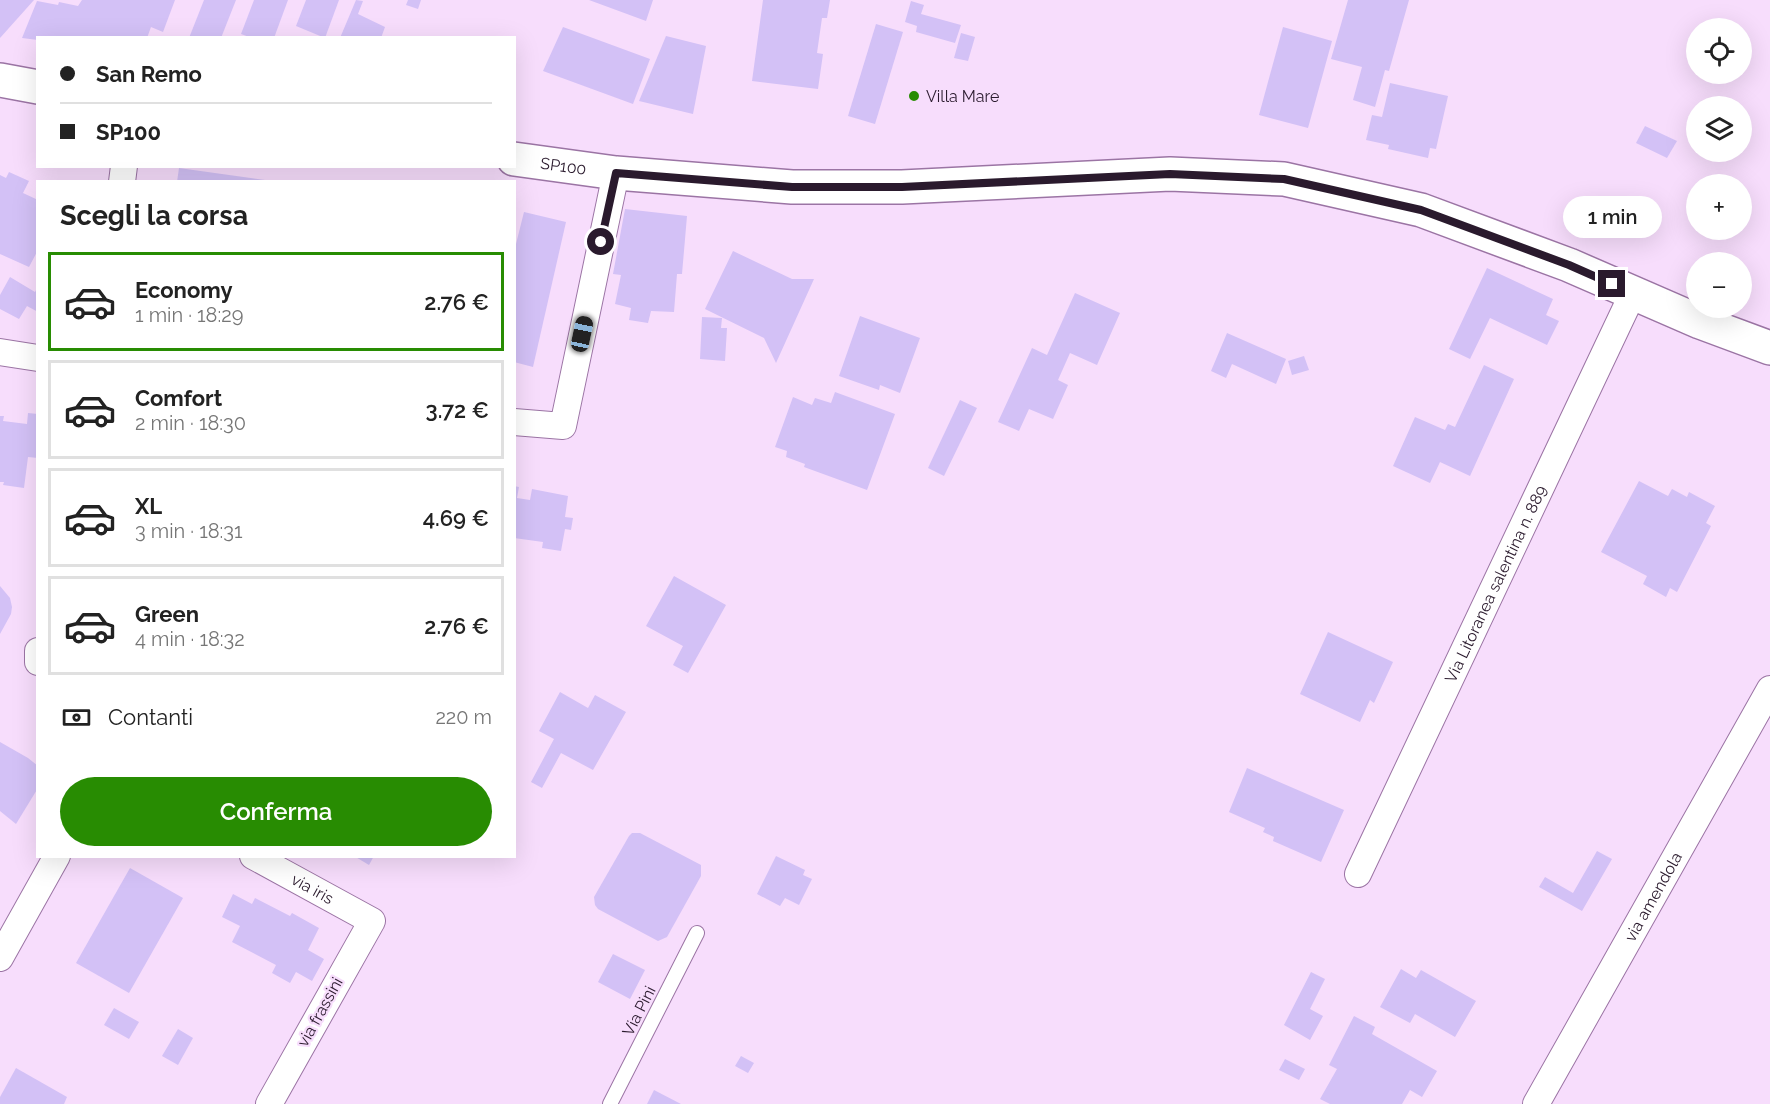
<!DOCTYPE html>
<html lang="it">
<head>
<meta charset="utf-8">
<style>
	body { margin:0; font-family:Raleway,sans-serif; background:#f6f6f6; color:#222; height:100vh; display:flex; flex-direction:column; font-size:22px; white-space:nowrap }
	* { box-sizing:border-box; margin:0 }
	p { font-size:20px; color:#767676 }
	.icon { flex:none; width:33px; height:33px; fill:none; stroke:currentColor; stroke-width:2; stroke-linecap:round; stroke-linejoin:round }
	.map { position:relative; flex:1; overflow:hidden }
	.panel { position:absolute; left:36px; top:180px; width:480px; height:678px; display:flex; flex-direction:column; background:#fff; border-radius:0px; box-shadow:0 6px 24px #0002 }
	.panel>* { flex:none }
	.hud { position:absolute; left:36px; top:36px; width:480px; height:132px; border-radius:0px; box-shadow:0 6px 24px #0002; display:grid; align-content:center; height:132px; padding:0 24px; background:#fff }
	.buttons { position:absolute; left:1686px; top:18px; display:grid; gap:12px }
	.buttons a { display:grid; place-items:center; width:66px; height:66px; border-radius:50%; background:#fff; box-shadow:0 6px 24px #0002; font-size:30px }
	.end { position:absolute; width:27px; height:27px; margin:-14px; border:8px solid #2a1a2d; background:#fff; box-shadow:0 0 0 3px #fff }
	.from { border-radius:50% }
	.bubble { position:absolute; height:42px; border-radius:21px; background:#fff; box-shadow:0 6px 24px #0002; font-size:20px; font-weight:600; line-height:42px; text-align:center }
	.car { position:absolute; width:18px; height:36px; margin:-18px -9px; border-radius:8px; box-shadow:0 0 4px 2px #0007; background:linear-gradient(#222 24%,#8ab4d8 0 40%,#222 0 76%,#8ab4d8 0 86%,#222 0) }
	.hud b { display:flex; align-items:center; gap:21px; height:57px; font-size:22px }
	.hud b+b { border-top:2px solid #e0e0e0 }
	.hud i { width:15px; height:15px; background:#222 }
	ul { padding:0; list-style:none }
	li { display:flex; align-items:center; gap:18px; height:99px; margin:0 12px 9px; padding:0 12px; border:3px solid #e0e0e0; border-radius:0px }
	li div { flex:1 }
	li b { display:block; font-size:22px }
	li em { font-style:normal; font-weight:600 }
	li.current { border-color:#288c02 }
	li>.icon { width:54px; height:54px; stroke-width:1.5 }
	h2 { padding:0 24px; font-size:27px; line-height:72px }
	.pay { display:flex; align-items:center; gap:15px; height:66px; padding:0 24px; font-size:22px }
	.pay p { margin-inline-start:auto }
	.action { display:flex; gap:12px; margin-top:auto; padding:12px 24px }
	.action a { flex:1; height:69px; border-radius:36px; background:#288c02; color:#fff; font-size:24px; font-weight:600; line-height:69px; text-align:center }
	.map>svg:first-child { display:block }
	.building { fill:#d3c1f6 }
	.lines { fill:none; stroke-linecap:round; stroke-linejoin:round }
	.service-casing { stroke:#9b74a4; stroke-width:16 }
	.minor-casing { stroke:#9b74a4; stroke-width:28 }
	.secondary-casing { stroke:#9b74a4; stroke-width:36 }
	.service { stroke:#fff; stroke-width:14 }
	.minor { stroke:#fff; stroke-width:26 }
	.secondary { stroke:#fff; stroke-width:33 }
	.route { stroke:#2a1a2d; stroke-width:8 }
	.poi-dot { fill:#288c02; stroke:#f7ddfc; stroke-width:2 }
	.labels { text-anchor:middle; dominant-baseline:central; stroke-width:4.5; stroke-linejoin:round; paint-order:stroke }
	.poi-label { font-size:16px; fill:#2a1a2d; stroke:#f7ddfc; text-anchor:start }
	.street-label { font-size:16px; fill:#2a1a2d; stroke:#f7ddfc }
</style>
</head>
<body>
<div class="map">
<svg width="1770" height="1104" viewBox="0 0 1770 1104">
	<rect width="100%" height="100%" fill="#f7ddfc"/>
	<g class="building">
		<path d="M 0,0 L 34,0 L 0,38 Z"/>
		<path d="M 82,0 L 175,0 L 163,32 L 151,27 L 147,38 L 38,38 L 38,40 L 22,38 L 37,1 L 58,5 L 59,2 L 78,6 Z"/>
		<path d="M 204,0 L 236,0 L 221,38 L 189,38 Z"/>
		<path d="M 254,0 L 288,0 L 274,38 L 252,38 L 241,34 Z"/>
		<path d="M 306,0 L 339,0 L 325,38 L 296,26 Z"/>
		<path d="M 356,0 L 363,1 L 358,14 L 385,27 L 381,38 L 340,38 Z"/>
		<path d="M 408,0 L 421,0 L 418,9 L 406,5 Z"/>
		<path d="M 589,0 L 653,0 L 646,21 Z"/>
		<path d="M 763,0 L 830,0 L 827,18 L 822,18 L 817,53 L 823,54 L 818,89 L 752,81 Z"/>
		<path d="M 1348,0 L 1409,0 L 1389,71 L 1385,70 L 1375,107 L 1353,100 L 1362,67 L 1331,59 Z"/>
		<path d="M 911,1 L 924,5 L 921,14 L 961,25 L 955,43 L 916,32 L 917,26 L 905,22 Z"/>
		<path d="M 876,24 L 903,32 L 875,124 L 848,116 Z"/>
		<path d="M 563,27 L 650,59 L 633,104 L 543,71 Z"/>
		<path d="M 1283,27 L 1332,41 L 1308,128 L 1259,115 Z"/>
		<path d="M 961,33 L 975,37 L 968,61 L 954,58 Z"/>
		<path d="M 666,36 L 706,46 L 693,114 L 639,101 Z"/>
		<path d="M 1390,83 L 1448,96 L 1436,149 L 1430,148 L 1428,158 L 1388,149 L 1389,145 L 1366,140 L 1372,115 L 1382,117 Z"/>
		<path d="M 1645,126 L 1677,141 L 1667,158 L 1636,143 Z"/>
		<path d="M 179,168 L 265,180 L 265,182 L 177,182 Z"/>
		<path d="M 9,172 L 29,181 L 23,193 L 38,200 L 38,250 L 29,267 L 0,254 L 0,175 L 6,178 Z"/>
		<path d="M 625,209 L 687,216 L 682,274 L 677,274 L 674,312 L 651,311 L 648,323 L 629,320 L 631,308 L 615,304 L 621,275 L 613,274 Z"/>
		<path d="M 524,212 L 566,222 L 533,367 L 514,362 L 514,252 Z"/>
		<path d="M 733,251 L 792,279 L 814,279 L 776,363 L 764,338 L 705,309 Z"/>
		<path d="M 1487,268 L 1553,299 L 1546,315 L 1559,321 L 1547,345 L 1490,318 L 1470,359 L 1449,349 Z"/>
		<path d="M 10,277 L 35,292 L 38,286 L 38,312 L 27,306 L 19,319 L 0,309 L 0,295 Z"/>
		<path d="M 1075,293 L 1120,313 L 1097,365 L 1070,353 L 1058,380 L 1068,385 L 1053,419 L 1029,409 L 1019,431 L 998,422 L 1032,348 L 1047,355 Z"/>
		<path d="M 860,316 L 920,338 L 900,393 L 880,385 L 879,390 L 839,376 Z"/>
		<path d="M 702,317 L 722,318 L 721,328 L 727,328 L 725,361 L 700,359 Z"/>
		<path d="M 1227,333 L 1286,359 L 1276,384 L 1232,364 L 1226,378 L 1211,371 Z"/>
		<path d="M 1304,356 L 1309,370 L 1292,375 L 1288,361 Z"/>
		<path d="M 1484,365 L 1514,379 L 1470,476 L 1440,462 L 1430,483 L 1393,466 L 1415,417 L 1445,430 L 1448,424 L 1455,427 Z"/>
		<path d="M 835,392 L 895,414 L 867,490 L 804,467 L 805,464 L 786,457 L 787,451 L 775,447 L 793,397 L 812,405 L 815,398 L 831,403 Z"/>
		<path d="M 960,400 L 977,408 L 944,476 L 928,468 Z"/>
		<path d="M 28,413 L 38,414 L 38,458 L 28,457 L 24,488 L 3,485 L 4,482 L 0,482 L 0,416 L 4,416 L 3,421 L 27,424 Z"/>
		<path d="M 1639,481 L 1668,496 L 1672,489 L 1687,497 L 1689,492 L 1715,506 L 1706,523 L 1711,526 L 1677,592 L 1670,588 L 1666,597 L 1643,584 L 1647,576 L 1601,552 Z"/>
		<path d="M 514,486 L 519,487 L 517,498 L 530,500 L 532,489 L 568,496 L 565,517 L 573,518 L 571,530 L 565,529 L 561,551 L 542,548 L 543,542 L 514,538 Z"/>
		<path d="M 674,576 L 726,605 L 688,673 L 673,665 L 683,646 L 646,626 Z"/>
		<path d="M 0,586 L 10,598 L 12,607 L 11,614 L 0,634 Z"/>
		<path d="M 1328,632 L 1393,662 L 1374,703 L 1370,700 L 1360,722 L 1300,694 Z"/>
		<path d="M 560,692 L 588,708 L 595,695 L 626,712 L 593,770 L 561,753 L 542,788 L 531,782 L 554,739 L 539,731 Z"/>
		<path d="M 0,742 L 28,758 L 38,766 L 38,788 L 16,824 L 0,811 Z"/>
		<path d="M 1247,768 L 1344,810 L 1321,862 L 1273,841 L 1274,837 L 1263,832 L 1265,828 L 1229,812 Z"/>
		<path d="M 632,833 L 640,833 L 701,865 L 701,876 L 667,937 L 658,941 L 598,909 L 595,905 L 594,897 L 629,836 Z"/>
		<path d="M 1597,851 L 1612,859 L 1582,911 L 1539,887 L 1545,877 L 1573,893 Z"/>
		<path d="M 354,856 L 374,856 L 369,865 Z"/>
		<path d="M 776,856 L 805,870 L 803,875 L 812,879 L 799,905 L 785,898 L 780,906 L 757,894 Z"/>
		<path d="M 130,868 L 183,898 L 129,993 L 76,963 Z"/>
		<path d="M 233,894 L 252,904 L 255,898 L 290,916 L 292,913 L 319,928 L 308,950 L 324,959 L 312,981 L 296,972 L 290,983 L 272,973 L 276,965 L 232,942 L 240,926 L 222,917 Z"/>
		<path d="M 613,954 L 645,970 L 630,999 L 598,982 Z"/>
		<path d="M 1401,969 L 1416,978 L 1421,970 L 1476,1001 L 1455,1037 L 1415,1014 L 1410,1023 L 1380,1007 Z"/>
		<path d="M 1311,972 L 1325,979 L 1310,1009 L 1323,1016 L 1310,1040 L 1284,1025 Z"/>
		<path d="M 114,1008 L 139,1022 L 129,1039 L 104,1025 Z"/>
		<path d="M 1354,1016 L 1375,1027 L 1372,1034 L 1437,1071 L 1422,1097 L 1410,1090 L 1402,1104 L 1330,1104 L 1320,1099 L 1337,1069 L 1329,1065 Z"/>
		<path d="M 178,1029 L 193,1038 L 178,1065 L 162,1056 Z"/>
		<path d="M 741,1056 L 754,1063 L 748,1073 L 735,1066 Z"/>
		<path d="M 1285,1059 L 1305,1069 L 1299,1080 L 1279,1070 Z"/>
		<path d="M 16,1068 L 67,1097 L 64,1104 L 0,1104 L 0,1097 Z"/>
		<path d="M 654,1090 L 681,1104 L 647,1104 Z"/>
	</g>
	<g class="lines">
		<g class="service-casing">
			<path id="service" d="M 610,1104 L 697,933"/>
		</g>
		<g class="minor-casing">
			<g id="minor">
				<path d="M 122,182 L 124,166"/>
				<path d="M 0,352 L 38,358"/>
				<path d="M 514,422 L 563,426 L 616,173"/>
				<path d="M 38,651 L 38,662"/>
				<path id="s1" d="M 253,856 L 372,921 L 269,1104"/>
				<path id="s2" d="M 1358,874 L 1633,293"/>
				<path d="M 0,958 L 57,856"/>
				<path id="s3" d="M 1536,1104 L 1770,689"/>
			</g>
		</g>
		<g class="secondary-casing">
			<g id="secondary">
				<path d="M 0,80 L 38,87"/>
				<path id="s4" d="M 514,159 L 616,173 L 792,187 L 902,187 L 1170,174 L 1284,179 L 1421,210 L 1569,265 L 1700,322 L 1770,348"/>
			</g>
		</g>
		<use href="#service" class="service"/>
		<use href="#minor" class="minor"/>
		<use href="#secondary" class="secondary"/>
	</g>
	<g class="lines">
		<path class="route" d="M 601,242 L 616,173 L 792,187 L 902,187 L 1170,174 L 1284,179 L 1421,210 L 1569,265 L 1612,284"/>
	</g>
	<circle class="poi-dot" cx="914" cy="96" r="6"/>
	<g class="labels">
		<g class="poi-label">
			<text x="926" y="96">Villa Mare</text>
		</g>
		<g class="street-label">
			<text stroke="none"><textPath href="#s4" startOffset="50">SP100</textPath></text>
			<text stroke="none"><textPath href="#s2" startOffset="321">Via Litoranea salentina n. 889</textPath></text>
			<text stroke="none"><textPath href="#s1" startOffset="68">via iris</textPath></text>
			<text stroke="none"><textPath href="#s3" startOffset="238">via amendola</textPath></text>
			<text transform="translate(639 1011) rotate(-63)">Via Pini</text>
			<text transform="translate(320 1012) rotate(-61)">via frassini</text>
		</g>
	</g>
</svg>
<div class="buttons">
<a><svg class="icon" aria-label="locate" viewBox="0 0 24 24"><circle cx="12" cy="12" r="6"/><path d="M12 2v4M12 18v4M2 12h4M18 12h4"/></svg></a>
<a><svg class="icon" aria-label="layers" viewBox="0 0 24 24"><path d="M12 4l9 5-9 5-9-5zM3 14l9 5 9-5"/></svg></a>
<a>+</a>
<a>−</a>
</div>
<i class="end from" style="left:601px;top:242px"></i>
<i class="end" style="left:1612px;top:284px"></i>
<div class="bubble" style="left:1563px;top:196px;width:99px">1 min</div>
<i class="car" style="left:582px;top:334px;rotate:12deg"></i>
<div class="hud">
<b><i class="from"></i>San Remo</b>
<b><i></i>SP100</b>
</div>
<section class="panel">
<h2>Scegli la corsa</h2>
<ul>
<li class="current"><svg class="icon" aria-label="car" viewBox="0 0 24 24"><path d="M5 17H2v-5l4-1 3-4h7l3 4 3 1v5h-3M9 17h6M6 11h13"/><circle cx="7" cy="17" r="2"/><circle cx="17" cy="17" r="2"/></svg><div><b>Economy</b><p>1 min · 18:29</p></div><em>2.76 €</em></li>
<li><svg class="icon" aria-label="car" viewBox="0 0 24 24"><path d="M5 17H2v-5l4-1 3-4h7l3 4 3 1v5h-3M9 17h6M6 11h13"/><circle cx="7" cy="17" r="2"/><circle cx="17" cy="17" r="2"/></svg><div><b>Comfort</b><p>2 min · 18:30</p></div><em>3.72 €</em></li>
<li><svg class="icon" aria-label="car" viewBox="0 0 24 24"><path d="M5 17H2v-5l4-1 3-4h7l3 4 3 1v5h-3M9 17h6M6 11h13"/><circle cx="7" cy="17" r="2"/><circle cx="17" cy="17" r="2"/></svg><div><b>XL</b><p>3 min · 18:31</p></div><em>4.69 €</em></li>
<li><svg class="icon" aria-label="car" viewBox="0 0 24 24"><path d="M5 17H2v-5l4-1 3-4h7l3 4 3 1v5h-3M9 17h6M6 11h13"/><circle cx="7" cy="17" r="2"/><circle cx="17" cy="17" r="2"/></svg><div><b>Green</b><p>4 min · 18:32</p></div><em>2.76 €</em></li>
</ul>
<div class="pay"><svg class="icon" aria-label="cash" viewBox="0 0 24 24"><path d="M3 7h18v10H3z"/><circle cx="12" cy="12" r="2"/></svg>Contanti<p>220 m</p></div>
<div class="action"><a>Conferma</a></div>
</section>
</div>
</body>
</html>
